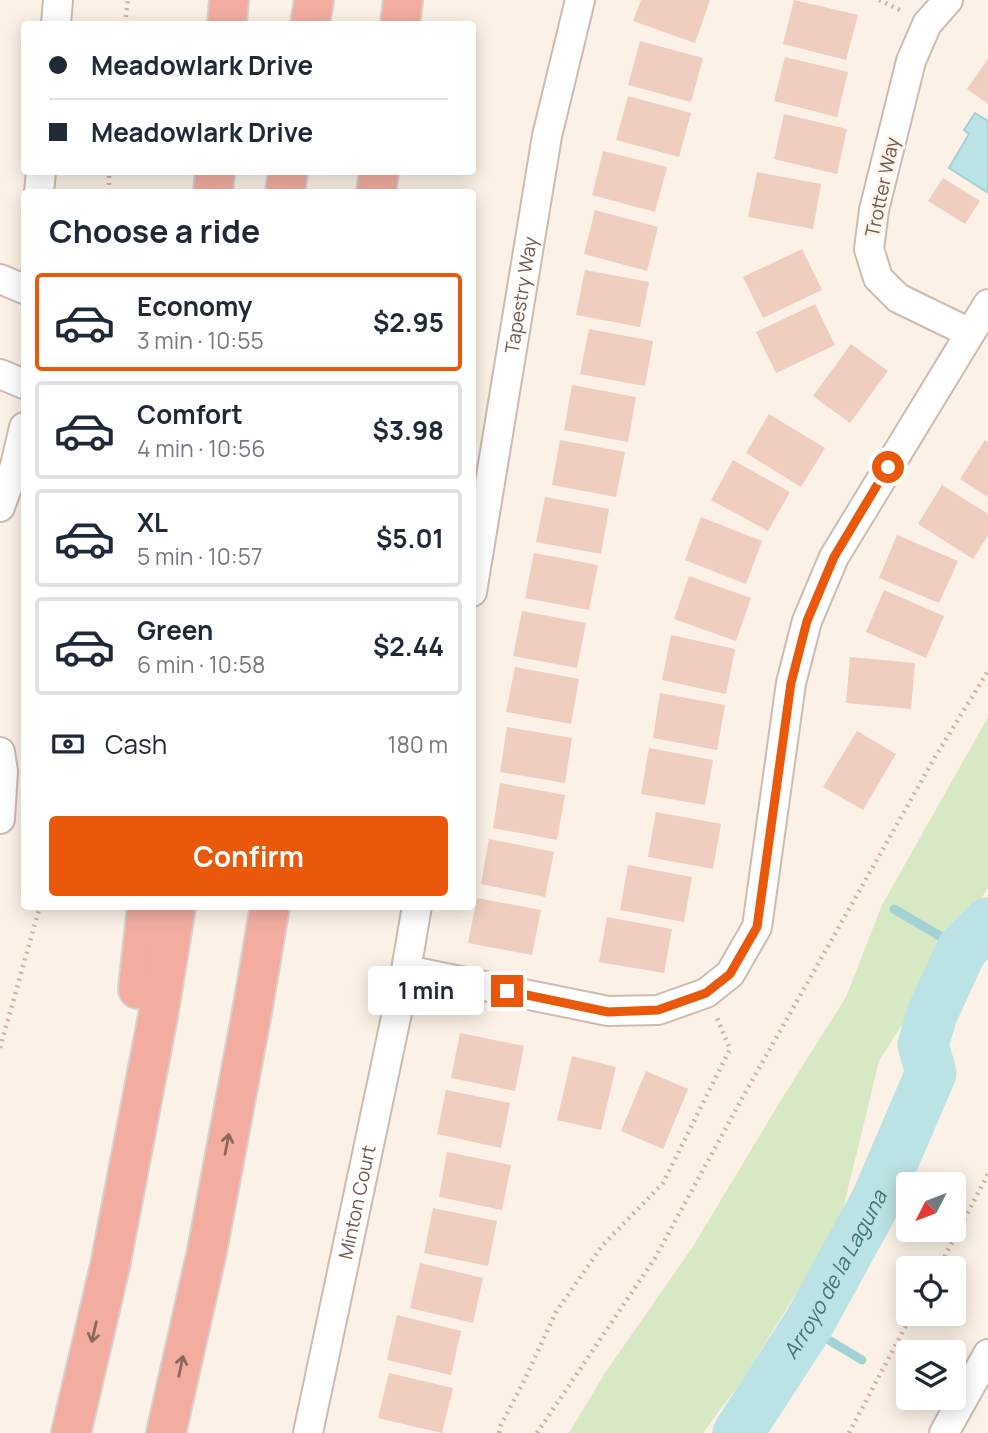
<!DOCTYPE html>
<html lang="en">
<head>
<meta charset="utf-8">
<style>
	body { margin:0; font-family:Manrope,sans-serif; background:#f2f2f3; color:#1f2937; height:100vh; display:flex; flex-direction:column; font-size:26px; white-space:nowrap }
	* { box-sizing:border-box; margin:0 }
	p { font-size:23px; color:#747a83 }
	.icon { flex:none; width:38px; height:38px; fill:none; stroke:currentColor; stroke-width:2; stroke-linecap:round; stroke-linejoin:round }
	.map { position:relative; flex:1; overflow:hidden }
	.sheet { position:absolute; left:21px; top:189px; width:455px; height:721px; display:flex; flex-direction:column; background:#fff; border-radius:7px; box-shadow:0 4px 18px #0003 }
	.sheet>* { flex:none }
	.top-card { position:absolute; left:21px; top:21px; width:455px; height:154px; border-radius:7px; box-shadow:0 4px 18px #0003; display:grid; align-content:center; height:154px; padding:0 28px; background:#fff }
	.needle { width:46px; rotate:228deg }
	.tools { position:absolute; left:896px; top:1172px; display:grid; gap:14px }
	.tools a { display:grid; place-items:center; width:70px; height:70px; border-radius:7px; background:#fff; box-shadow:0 4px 18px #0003; font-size:35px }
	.end { position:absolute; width:32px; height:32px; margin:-16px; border:9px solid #ea580c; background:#fff; box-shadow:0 0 0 4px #fff }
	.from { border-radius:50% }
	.bubble { position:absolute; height:49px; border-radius:7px; background:#fff; box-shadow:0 4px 18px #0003; font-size:23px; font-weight:700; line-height:49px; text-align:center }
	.top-card b { display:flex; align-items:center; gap:24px; height:66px; font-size:26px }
	.top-card b+b { border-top:2px solid #e0e1e3 }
	.top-card i { width:18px; height:18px; background:#1f2937 }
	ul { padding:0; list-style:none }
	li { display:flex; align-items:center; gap:21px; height:98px; margin:0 14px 10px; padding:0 14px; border:4px solid #e0e1e3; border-radius:7px }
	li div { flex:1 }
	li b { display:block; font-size:26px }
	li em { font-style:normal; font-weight:700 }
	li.on { border-color:#ea580c }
	li>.icon { width:63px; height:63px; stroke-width:1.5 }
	h2 { padding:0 28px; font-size:32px; line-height:84px }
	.pay { display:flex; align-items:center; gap:18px; height:77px; padding:0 28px; font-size:26px }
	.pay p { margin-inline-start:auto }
	.primary-button { display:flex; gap:14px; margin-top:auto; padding:14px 28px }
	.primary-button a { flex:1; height:80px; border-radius:7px; background:#ea580c; color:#fff; font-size:28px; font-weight:700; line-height:80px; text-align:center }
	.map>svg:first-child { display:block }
	.green { fill:#d7e8c5 }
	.water { fill:#bbe2e4; stroke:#a2d2d5; stroke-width:2 }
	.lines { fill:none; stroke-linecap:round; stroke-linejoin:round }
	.stream { stroke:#a2d2d5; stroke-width:9 }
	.river { stroke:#bbe2e4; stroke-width:51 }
	.building { fill:#efcdbf }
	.minor-casing { stroke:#cebab0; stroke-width:32 }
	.highway-casing { stroke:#d8d0cd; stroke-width:42 }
	.path { stroke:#d4b1a2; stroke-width:4.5; stroke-dasharray:2 5; stroke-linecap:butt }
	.minor { stroke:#fff; stroke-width:28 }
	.highway { stroke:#f2ada0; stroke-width:38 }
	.oneway { stroke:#8c675d }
	.route { stroke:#ea580c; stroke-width:9 }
	.labels { text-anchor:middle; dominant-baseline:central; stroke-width:6; stroke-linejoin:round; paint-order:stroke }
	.street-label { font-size:19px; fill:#73564c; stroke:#fef5ec }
	.water-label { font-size:21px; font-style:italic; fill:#407478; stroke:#fef5ec }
</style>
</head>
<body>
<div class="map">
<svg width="988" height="1433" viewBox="0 0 988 1433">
	<rect width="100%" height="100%" fill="#fbf1e6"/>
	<path class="green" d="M 988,717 L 988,888 L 879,1061 L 840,1222 L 743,1379 L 703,1433 L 569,1433 L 605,1373 L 692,1248 L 778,1105 L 846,997 L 882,905 Z"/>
	<path class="water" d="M 975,113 L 988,121 L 988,190 L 987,192 L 949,168 L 969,134 L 964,130 Z"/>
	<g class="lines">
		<g class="stream">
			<path d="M 894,909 L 962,949"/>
			<path d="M 807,1327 L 862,1360"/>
		</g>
		<path class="river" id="s1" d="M 738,1433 L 808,1325 L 876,1201 L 931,1073 L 923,1045 L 932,1014 L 962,949 L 988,923"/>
	</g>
	<g class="building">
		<path d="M 641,0 L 710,0 L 695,43 L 633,21 Z"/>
		<path d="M 794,0 L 858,15 L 846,60 L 783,44 Z"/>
		<path d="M 640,41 L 703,58 L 691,102 L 628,85 Z"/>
		<path d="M 785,57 L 848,72 L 837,117 L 774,101 Z"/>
		<path d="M 988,59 L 988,104 L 967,89 Z"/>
		<path d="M 628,96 L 691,113 L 679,157 L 616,140 Z"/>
		<path d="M 784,114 L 847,129 L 837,174 L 774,159 Z"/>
		<path d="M 603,151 L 667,167 L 655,212 L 592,195 Z"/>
		<path d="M 757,172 L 821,184 L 813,229 L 748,217 Z"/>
		<path d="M 943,178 L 980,201 L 965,224 L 928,201 Z"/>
		<path d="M 595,210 L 658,227 L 647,271 L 584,254 Z"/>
		<path d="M 802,249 L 822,290 L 763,318 L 743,277 Z"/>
		<path d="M 585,270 L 649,282 L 640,327 L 576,315 Z"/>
		<path d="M 815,304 L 835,345 L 776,373 L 756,332 Z"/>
		<path d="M 589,329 L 653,341 L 645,386 L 580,374 Z"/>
		<path d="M 851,344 L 888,371 L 850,423 L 813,396 Z"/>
		<path d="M 572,385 L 636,397 L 628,442 L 564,430 Z"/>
		<path d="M 769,414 L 825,448 L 801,487 L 746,453 Z"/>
		<path d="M 560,440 L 625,452 L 616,497 L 552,485 Z"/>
		<path d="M 985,440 L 988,442 L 988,497 L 960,479 Z"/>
		<path d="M 733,460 L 790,492 L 768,531 L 711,500 Z"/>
		<path d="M 942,485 L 988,514 L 988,535 L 973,559 L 918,524 Z"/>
		<path d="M 545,497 L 609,509 L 601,554 L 536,542 Z"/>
		<path d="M 701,517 L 762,541 L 746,584 L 685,560 Z"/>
		<path d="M 897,535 L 958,561 L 939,603 L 879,578 Z"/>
		<path d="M 534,553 L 598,565 L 589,610 L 525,598 Z"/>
		<path d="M 689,576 L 751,598 L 736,641 L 674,619 Z"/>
		<path d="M 884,590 L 944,616 L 926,658 L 866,632 Z"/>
		<path d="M 522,611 L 586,623 L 577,668 L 513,656 Z"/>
		<path d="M 671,635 L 735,649 L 726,694 L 662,680 Z"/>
		<path d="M 850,657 L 915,663 L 911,709 L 846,703 Z"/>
		<path d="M 515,667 L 579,679 L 571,724 L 506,712 Z"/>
		<path d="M 660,693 L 725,705 L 717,750 L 653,738 Z"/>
		<path d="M 507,727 L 572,738 L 565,783 L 500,772 Z"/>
		<path d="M 857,731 L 896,754 L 863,810 L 823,787 Z"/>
		<path d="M 649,748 L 713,760 L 705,805 L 641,794 Z"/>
		<path d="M 500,783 L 565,795 L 557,840 L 493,828 Z"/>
		<path d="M 656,812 L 721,824 L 713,869 L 648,857 Z"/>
		<path d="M 489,839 L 554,852 L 545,897 L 481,884 Z"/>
		<path d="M 628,865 L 692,877 L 684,922 L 620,910 Z"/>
		<path d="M 477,898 L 541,910 L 532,955 L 468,943 Z"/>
		<path d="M 607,917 L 672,929 L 664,973 L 599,962 Z"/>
		<path d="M 460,1033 L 524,1046 L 515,1091 L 451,1078 Z"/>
		<path d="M 572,1056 L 616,1067 L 601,1130 L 557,1120 Z"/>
		<path d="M 646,1071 L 688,1089 L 663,1149 L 621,1131 Z"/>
		<path d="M 446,1090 L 510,1103 L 501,1148 L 437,1134 Z"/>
		<path d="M 447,1152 L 511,1165 L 502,1210 L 439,1197 Z"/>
		<path d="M 433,1208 L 497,1221 L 488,1266 L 424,1253 Z"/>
		<path d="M 420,1263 L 483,1278 L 473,1323 L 410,1308 Z"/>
		<path d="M 397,1315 L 461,1331 L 451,1375 L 387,1360 Z"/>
		<path d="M 389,1373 L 453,1388 L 442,1433 L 378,1418 Z"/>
	</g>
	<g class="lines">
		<g class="minor-casing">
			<g id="minor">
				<path d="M 948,0 L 927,24 L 911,61 L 874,210 L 869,249 L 878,278 L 898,298 L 970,333"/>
				<path d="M 56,24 L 58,0"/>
				<path d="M 39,192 L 41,172"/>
				<path d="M 0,279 L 24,289"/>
				<path d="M 0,374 L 24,384"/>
				<path d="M 0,507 L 15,466 L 24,427"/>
				<path id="s2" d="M 472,592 L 547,136 L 580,0"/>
				<path d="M 0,752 L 3,771 L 0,819"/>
				<path d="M 406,970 L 608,1011 L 658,1010 L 706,993 L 730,974 L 757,927 L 791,683 L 807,621 L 834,557 L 988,304"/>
				<path id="s3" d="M 308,1433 L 406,970 L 417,906"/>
				<path d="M 944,1433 L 988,1354"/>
			</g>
		</g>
		<g class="highway-casing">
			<g id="highway">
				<path d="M 227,24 L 229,0"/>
				<path d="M 310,24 L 314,0"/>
				<path d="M 400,24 L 403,0"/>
				<path d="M 213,192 L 215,172"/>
				<path d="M 285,192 L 288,172"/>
				<path d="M 376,192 L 379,172"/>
				<path d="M 138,989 L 147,906"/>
				<path d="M 71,1433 L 110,1266 L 158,1016 L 176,906"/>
				<path d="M 166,1433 L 207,1251 L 252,1012 L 270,906"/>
			</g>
		</g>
		<g class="path">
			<path d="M 879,0 L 904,12"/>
			<path d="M 125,24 L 128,0"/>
			<path d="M 109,192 L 109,172"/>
			<path d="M 0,1048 L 40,906"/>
			<path d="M 938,1269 L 988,1174"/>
			<path d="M 499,1433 L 501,1425 L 523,1383 L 556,1312 L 602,1246 L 663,1183 L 730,1049 L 717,1018"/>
			<path d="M 537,1433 L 655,1258 L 745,1093 L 935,757 L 988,671"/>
			<path d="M 849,1433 L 912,1314"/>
		</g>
		<use href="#minor" class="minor"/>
		<use href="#highway" class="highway"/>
	</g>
	<defs><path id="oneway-shaft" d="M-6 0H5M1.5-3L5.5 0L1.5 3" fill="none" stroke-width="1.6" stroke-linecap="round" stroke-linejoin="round" transform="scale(1.75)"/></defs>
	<g class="oneway">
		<use href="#oneway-shaft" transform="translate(227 1144) rotate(-79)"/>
		<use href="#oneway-shaft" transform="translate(94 1332) rotate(103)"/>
		<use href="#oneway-shaft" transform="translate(181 1366) rotate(-78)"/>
	</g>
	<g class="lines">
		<path class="route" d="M 507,991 L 608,1012 L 658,1010 L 706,993 L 730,974 L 757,927 L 791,683 L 807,621 L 834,557 L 888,467"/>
	</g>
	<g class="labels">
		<g class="street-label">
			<text transform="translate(882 187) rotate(-78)">Trotter Way</text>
			<text stroke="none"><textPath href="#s2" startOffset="301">Tapestry Way</textPath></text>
			<text stroke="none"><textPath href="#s3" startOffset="236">Minton Court</textPath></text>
		</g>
		<g class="water-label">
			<text stroke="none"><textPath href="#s1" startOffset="186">Arroyo de la Laguna</textPath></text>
		</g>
	</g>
</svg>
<div class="tools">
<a><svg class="needle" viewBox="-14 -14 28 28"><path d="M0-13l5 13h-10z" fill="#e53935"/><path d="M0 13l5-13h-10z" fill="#747a83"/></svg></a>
<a><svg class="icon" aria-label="locate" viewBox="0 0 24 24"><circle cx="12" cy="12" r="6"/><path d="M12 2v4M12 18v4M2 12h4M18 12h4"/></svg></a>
<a><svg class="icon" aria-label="layers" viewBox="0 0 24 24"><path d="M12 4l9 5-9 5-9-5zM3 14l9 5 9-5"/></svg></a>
</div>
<i class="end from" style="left:888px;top:467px"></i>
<i class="end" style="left:507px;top:991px"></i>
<div class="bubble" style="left:368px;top:966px;width:116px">1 min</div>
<div class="top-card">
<b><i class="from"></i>Meadowlark Drive</b>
<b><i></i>Meadowlark Drive</b>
</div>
<section class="sheet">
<h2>Choose a ride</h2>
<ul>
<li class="on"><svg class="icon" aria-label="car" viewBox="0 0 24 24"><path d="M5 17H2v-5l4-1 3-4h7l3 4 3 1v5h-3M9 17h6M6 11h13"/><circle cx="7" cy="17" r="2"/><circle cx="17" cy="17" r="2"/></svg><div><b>Economy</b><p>3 min · 10:55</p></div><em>$2.95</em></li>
<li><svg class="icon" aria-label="car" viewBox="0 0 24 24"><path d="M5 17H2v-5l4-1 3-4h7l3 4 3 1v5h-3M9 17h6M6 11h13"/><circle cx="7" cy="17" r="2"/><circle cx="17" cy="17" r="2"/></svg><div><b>Comfort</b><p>4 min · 10:56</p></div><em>$3.98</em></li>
<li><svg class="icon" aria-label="car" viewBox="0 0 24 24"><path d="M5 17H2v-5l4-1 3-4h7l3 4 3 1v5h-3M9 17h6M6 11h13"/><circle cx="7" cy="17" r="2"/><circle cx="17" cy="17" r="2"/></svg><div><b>XL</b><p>5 min · 10:57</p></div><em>$5.01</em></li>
<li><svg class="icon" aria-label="car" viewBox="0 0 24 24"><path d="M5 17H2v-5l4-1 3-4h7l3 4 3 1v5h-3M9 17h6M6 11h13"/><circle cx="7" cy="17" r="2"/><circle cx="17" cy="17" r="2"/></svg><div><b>Green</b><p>6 min · 10:58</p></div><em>$2.44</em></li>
</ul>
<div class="pay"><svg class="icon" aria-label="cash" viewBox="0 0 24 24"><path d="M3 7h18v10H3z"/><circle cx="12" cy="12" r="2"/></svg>Cash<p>180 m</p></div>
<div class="primary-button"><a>Confirm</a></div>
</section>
</div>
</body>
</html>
